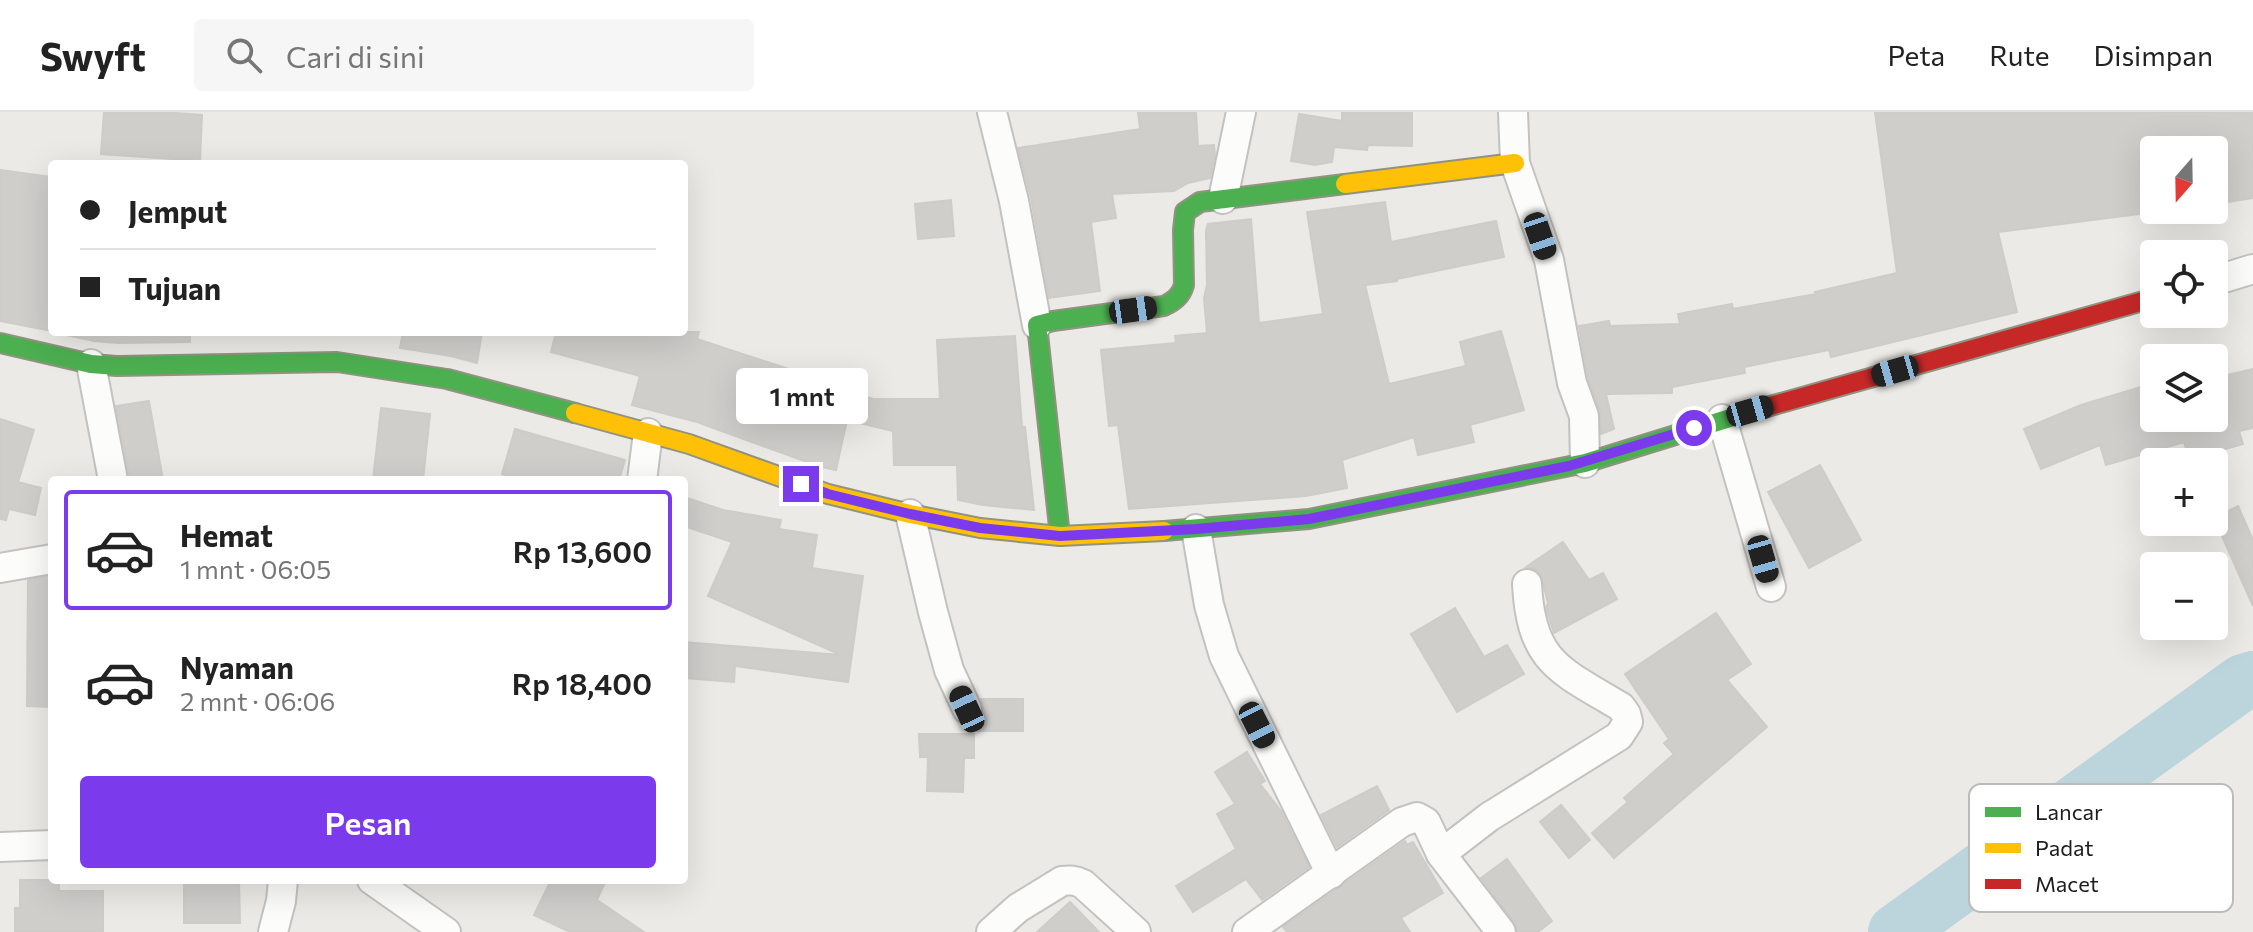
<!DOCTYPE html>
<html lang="id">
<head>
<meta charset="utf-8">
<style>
	body { margin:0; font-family:Commissioner,sans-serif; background:#f6f6f6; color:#222; height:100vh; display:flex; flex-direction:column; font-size:30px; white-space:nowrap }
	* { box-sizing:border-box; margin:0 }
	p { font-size:26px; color:#767676 }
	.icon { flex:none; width:44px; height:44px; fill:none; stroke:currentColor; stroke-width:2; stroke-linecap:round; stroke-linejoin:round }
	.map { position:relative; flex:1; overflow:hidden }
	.drawer { position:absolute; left:48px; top:364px; width:640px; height:408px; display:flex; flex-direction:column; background:#fff; border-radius:8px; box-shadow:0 8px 32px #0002 }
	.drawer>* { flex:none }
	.top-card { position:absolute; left:48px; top:48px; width:640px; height:176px; border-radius:8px; box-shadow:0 8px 32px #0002; display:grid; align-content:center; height:176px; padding:0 32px; background:#fff }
	.needle { width:52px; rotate:200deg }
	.fabs { position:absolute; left:2140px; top:24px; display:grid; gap:16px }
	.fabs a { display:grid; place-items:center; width:88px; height:88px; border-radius:8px; background:#fff; box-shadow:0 8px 32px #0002; font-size:40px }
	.end { position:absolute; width:36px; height:36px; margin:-18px; border:10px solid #7c3aed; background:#fff; box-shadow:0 0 0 4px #fff }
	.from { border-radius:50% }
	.bubble { position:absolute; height:56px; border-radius:8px; background:#fff; box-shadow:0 8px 32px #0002; font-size:26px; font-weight:600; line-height:56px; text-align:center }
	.car { position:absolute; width:24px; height:48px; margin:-24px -12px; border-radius:10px; box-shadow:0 0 6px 2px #0007; background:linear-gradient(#222 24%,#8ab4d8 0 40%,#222 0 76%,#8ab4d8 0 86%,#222 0) }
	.top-card b { display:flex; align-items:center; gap:28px; height:76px; font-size:30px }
	.top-card b+b { border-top:2px solid #e0e0e0 }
	.top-card i { width:20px; height:20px; background:#222 }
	ul { padding:14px 0 0; list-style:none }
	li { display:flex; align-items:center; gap:24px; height:120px; margin:0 16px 12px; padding:0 16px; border:4px solid transparent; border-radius:8px }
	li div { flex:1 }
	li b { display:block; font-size:30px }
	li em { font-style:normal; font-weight:600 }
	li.active { border-color:#7c3aed }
	li>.icon { width:72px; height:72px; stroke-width:1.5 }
	.primary-button { display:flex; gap:16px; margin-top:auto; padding:16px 32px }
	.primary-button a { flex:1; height:92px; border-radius:8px; background:#7c3aed; color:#fff; font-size:32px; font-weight:600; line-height:92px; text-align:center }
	header { display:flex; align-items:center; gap:48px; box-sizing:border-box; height:112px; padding:0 40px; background:#fff; border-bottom:2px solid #e0e0e0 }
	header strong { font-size:38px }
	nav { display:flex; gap:44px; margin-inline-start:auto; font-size:28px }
	.search { width:560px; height:72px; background:#f6f6f6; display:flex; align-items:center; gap:20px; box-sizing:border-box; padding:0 28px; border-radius:8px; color:#767676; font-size:30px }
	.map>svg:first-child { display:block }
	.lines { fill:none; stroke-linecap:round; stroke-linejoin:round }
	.river { stroke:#bcd4dc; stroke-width:56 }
	.building { fill:#d0cecb; stroke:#ceccc8; stroke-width:2 }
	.street-casing { stroke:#c2c2c0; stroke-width:32 }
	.fast-casing { stroke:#919380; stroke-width:22 }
	.slow-casing { stroke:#919380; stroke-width:22 }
	.jam-casing { stroke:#919380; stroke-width:22 }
	.street { stroke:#fcfcfb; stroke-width:28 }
	.fast { stroke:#4caf50; stroke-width:18 }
	.slow { stroke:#ffc107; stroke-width:18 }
	.jam { stroke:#c62828; stroke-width:18 }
	.route { stroke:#7c3aed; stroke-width:10 }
	.key { fill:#fff; stroke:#bbb; stroke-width:2 }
	.key-label { font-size:22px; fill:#1d1d1d }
</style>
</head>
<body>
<header>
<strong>Swyft</strong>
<div class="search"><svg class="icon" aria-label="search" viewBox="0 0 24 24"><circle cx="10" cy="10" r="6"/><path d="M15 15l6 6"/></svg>Cari di sini</div>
<nav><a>Peta</a><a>Rute</a><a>Disimpan</a></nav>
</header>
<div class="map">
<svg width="2253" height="820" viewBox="0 0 2253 820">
	<rect width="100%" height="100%" fill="#ebeae6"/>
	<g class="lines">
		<path class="river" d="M 1896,820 L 2243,570 L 2253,567"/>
	</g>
	<g class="building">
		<path d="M 104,0 L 163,0 L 202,3 L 200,49 L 101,42 Z"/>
		<path d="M 1138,0 L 1196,0 L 1198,34 L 1214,33 L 1215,44 L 1210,66 L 1188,71 L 1174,79 L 1112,82 L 1116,106 L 1091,110 L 1100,179 L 1049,186 L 1031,86 L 1018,36 L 1140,17 Z"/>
		<path d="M 1342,0 L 1412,0 L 1412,34 L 1368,33 L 1367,38 L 1334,35 L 1332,50 L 1315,53 L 1291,49 L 1299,2 L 1342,9 Z"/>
		<path d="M 1875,0 L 2253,0 L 2253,86 L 2214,92 L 2214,38 L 2154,38 L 2154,100 L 1998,120 L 2017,200 L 1831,245 L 1829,238 L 1744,255 L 1745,261 L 1672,275 L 1672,281 L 1606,282 L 1614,317 L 1601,322 L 1600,299 L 1588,266 L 1579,214 L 1609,209 L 1610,214 L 1680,212 L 1678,202 L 1732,192 L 1733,197 L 1816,182 L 1815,180 L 1897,161 Z"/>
		<path d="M 0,58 L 52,65 L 52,219 L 0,209 Z"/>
		<path d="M 951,88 L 954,124 L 918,127 L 915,92 Z"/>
		<path d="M 1385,90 L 1391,130 L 1496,109 L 1504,145 L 1397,167 L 1397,169 L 1365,173 L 1389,272 L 1466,254 L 1460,230 L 1501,219 L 1524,298 L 1470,313 L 1474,330 L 1418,343 L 1414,325 L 1342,348 L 1347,376 L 1306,384 L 1129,397 L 1118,313 L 1109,314 L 1101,238 L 1176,231 L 1175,224 L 1207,221 L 1204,186 L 1207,173 L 1206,119 L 1208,112 L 1251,107 L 1259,211 L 1323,202 L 1307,100 Z"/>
		<path d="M 67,220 L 190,220 L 190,230 L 118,231 L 94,229 L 66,223 Z"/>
		<path d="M 403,220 L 482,220 L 477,251 L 451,244 L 400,236 Z"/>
		<path d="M 556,220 L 699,220 L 697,227 L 807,263 L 804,271 L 874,287 L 940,287 L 937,228 L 1015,224 L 1022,315 L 1025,315 L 1034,398 L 983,393 L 958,388 L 957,353 L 894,353 L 893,319 L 847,308 L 836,358 L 818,354 L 697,310 L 632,293 L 640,264 L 551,240 Z"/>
		<path d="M 2221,257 L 2223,264 L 2253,257 L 2253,316 L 2239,319 L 2243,332 L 2189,347 L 2184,330 L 2106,353 L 2100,333 L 2041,357 L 2024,317 L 2081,293 L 2141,275 L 2151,306 L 2214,306 L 2214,258 Z"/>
		<path d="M 149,289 L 163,368 L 130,368 L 116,294 Z"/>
		<path d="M 381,296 L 430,302 L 423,368 L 373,368 Z"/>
		<path d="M 0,307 L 34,318 L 18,370 L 41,376 L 35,403 L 9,397 L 6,408 L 0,407 Z"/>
		<path d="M 515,317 L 625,348 L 619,368 L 522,368 L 502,362 Z"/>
		<path d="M 1820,353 L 1861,428 L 1809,456 L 1768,380 Z"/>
		<path d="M 684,385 L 723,398 L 781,408 L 779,417 L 817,423 L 812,456 L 863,464 L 848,570 L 735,554 L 734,570 L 684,566 L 684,530 L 841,543 L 708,484 L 732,430 L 684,414 Z"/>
		<path d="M 2238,394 L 2253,428 L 2253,494 L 2214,406 Z"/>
		<path d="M 1563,430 L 1589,468 L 1603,461 L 1617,487 L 1554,521 L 1546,496 L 1548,491 L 1541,463 L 1535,457 L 1526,455 Z"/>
		<path d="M 52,464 L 52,595 L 27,594 L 28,468 Z"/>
		<path d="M 1455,496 L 1484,545 L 1507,533 L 1524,562 L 1457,600 L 1411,522 Z"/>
		<path d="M 1716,501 L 1751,552 L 1727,568 L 1767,615 L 1614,746 L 1592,721 L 1628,690 L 1624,686 L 1674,642 L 1664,631 L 1669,627 L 1625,562 Z"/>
		<path d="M 981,587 L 1023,587 L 1023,619 L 973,619 L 972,613 L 980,607 L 984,599 Z"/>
		<path d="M 919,622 L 974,622 L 974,646 L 964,646 L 963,680 L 927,679 L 928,645 L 920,645 Z"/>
		<path d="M 1247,640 L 1265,669 L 1260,672 L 1281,699 L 1309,755 L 1262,788 L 1246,767 L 1193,800 L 1176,774 L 1236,737 L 1217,702 L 1235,692 L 1215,660 Z"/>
		<path d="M 1377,674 L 1389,698 L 1337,735 L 1321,703 Z"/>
		<path d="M 1561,693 L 1590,728 L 1569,746 L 1540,710 Z"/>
		<path d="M 1405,729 L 1407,733 L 1413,730 L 1443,781 L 1401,806 L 1410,820 L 1287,820 L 1283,815 Z"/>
		<path d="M 1507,747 L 1552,809 L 1538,820 L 1518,820 L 1514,810 L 1481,766 Z"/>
		<path d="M 20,768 L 59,768 L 59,779 L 103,779 L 103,820 L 15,820 L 15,796 L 20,796 Z"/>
		<path d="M 184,768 L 239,768 L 240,811 L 184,811 Z"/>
		<path d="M 551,768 L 606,768 L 597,788 L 644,820 L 570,820 L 534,803 Z"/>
		<path d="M 1070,790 L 1099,820 L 1037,820 Z"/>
	</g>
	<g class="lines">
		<g class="street-casing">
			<g id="street">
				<path d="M 992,0 L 1014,89 L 1037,213"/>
				<path d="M 1513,0 L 1515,51 L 1549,148 L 1572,271 L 1584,304 L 1585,351"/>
				<path d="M 1223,87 L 1241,0"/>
				<path d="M 2214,169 L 2253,157"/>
				<path d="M 91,252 L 113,368"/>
				<path d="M 1722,307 L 1771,475"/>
				<path d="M 642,368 L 648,321"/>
				<path d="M 910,402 L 933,500 L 949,558 L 967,597"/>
				<path d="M 1196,417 L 1209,493 L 1224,544 L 1331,762"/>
				<path d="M 0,456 L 52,447"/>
				<path d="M 0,735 L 52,733"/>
				<path d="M 1441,742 L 1501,820"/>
				<path d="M 372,768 L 446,820"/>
				<path d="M 273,820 L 281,789 L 283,768"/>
				<path d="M 991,820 L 1018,796 L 1062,769 C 1070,768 1075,768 1083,772 L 1136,820"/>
				<path d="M 1247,820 L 1402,710 L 1417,705 L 1426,710 L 1441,742 L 1489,705 L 1619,624 L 1628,610 L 1626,602 L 1621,595 C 1560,558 1531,551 1527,472"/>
			</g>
		</g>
		<g class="fast-casing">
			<g id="fast">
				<path d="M 0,231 L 91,252 L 117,254 L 337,250 L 447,267 L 575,301"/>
				<path d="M 1164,419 L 1309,407 L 1585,351 L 1756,298"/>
				<path d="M 1060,424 L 1037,213 L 1053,209 L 1164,194 C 1174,189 1181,184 1184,173 L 1183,118 L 1185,100 L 1200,90 L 1345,72"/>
			</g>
		</g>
		<g class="slow-casing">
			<g id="slow">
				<path d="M 1345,72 L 1515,51"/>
				<path d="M 575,301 L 689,332 L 828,382 L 910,402 L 980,416 L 1060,424 L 1164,419"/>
			</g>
		</g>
		<g class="jam-casing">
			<path id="jam" d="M 1756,298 L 2154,186"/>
		</g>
		<use href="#street" class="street"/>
		<use href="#fast" class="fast"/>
		<use href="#slow" class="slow"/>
		<use href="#jam" class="jam"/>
	</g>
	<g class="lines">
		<path class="route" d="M 801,372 L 828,382 L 910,402 L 980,416 L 1060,424 L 1196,417 L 1309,407 L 1569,354 L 1694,316"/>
	</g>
	<rect x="1969" y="672" width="264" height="128" rx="12" class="key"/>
	<rect x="1985" y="695" width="36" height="10" fill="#4caf50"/>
	<rect x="1985" y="731" width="36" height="10" fill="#ffc107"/>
	<rect x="1985" y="767" width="36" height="10" fill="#c62828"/>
	<g class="key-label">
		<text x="2035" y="708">Lancar</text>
		<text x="2035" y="744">Padat</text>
		<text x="2035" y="780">Macet</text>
	</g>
</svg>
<div class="fabs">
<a><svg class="needle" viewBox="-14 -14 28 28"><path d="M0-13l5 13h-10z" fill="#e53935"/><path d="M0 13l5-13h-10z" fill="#767676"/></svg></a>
<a><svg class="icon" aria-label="locate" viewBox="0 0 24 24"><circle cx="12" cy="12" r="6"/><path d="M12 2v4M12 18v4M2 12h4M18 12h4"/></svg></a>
<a><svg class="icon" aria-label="layers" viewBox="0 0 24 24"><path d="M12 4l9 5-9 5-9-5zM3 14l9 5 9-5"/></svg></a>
<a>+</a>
<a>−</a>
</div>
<i class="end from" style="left:1694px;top:316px"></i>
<i class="end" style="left:801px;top:372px"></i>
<div class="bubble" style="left:736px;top:256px;width:132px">1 mnt</div>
<i class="car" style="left:1540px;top:124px;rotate:161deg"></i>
<i class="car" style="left:1133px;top:198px;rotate:82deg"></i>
<i class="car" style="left:1895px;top:259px;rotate:254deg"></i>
<i class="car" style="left:1750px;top:299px;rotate:74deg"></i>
<i class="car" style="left:1763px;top:447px;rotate:164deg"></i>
<i class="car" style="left:967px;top:597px;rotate:335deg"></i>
<i class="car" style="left:1257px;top:613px;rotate:153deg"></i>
<div class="top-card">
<b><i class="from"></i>Jemput</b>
<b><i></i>Tujuan</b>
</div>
<section class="drawer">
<ul>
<li class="active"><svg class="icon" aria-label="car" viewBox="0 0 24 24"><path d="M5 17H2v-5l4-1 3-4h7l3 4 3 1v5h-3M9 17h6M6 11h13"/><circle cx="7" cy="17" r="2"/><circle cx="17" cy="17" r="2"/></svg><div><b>Hemat</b><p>1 mnt · 06:05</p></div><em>Rp 13,600</em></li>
<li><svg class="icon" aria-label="car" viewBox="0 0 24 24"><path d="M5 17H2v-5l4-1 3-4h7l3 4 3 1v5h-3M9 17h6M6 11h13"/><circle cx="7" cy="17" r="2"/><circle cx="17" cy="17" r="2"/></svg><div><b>Nyaman</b><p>2 mnt · 06:06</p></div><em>Rp 18,400</em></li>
</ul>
<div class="primary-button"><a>Pesan</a></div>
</section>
</div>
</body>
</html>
